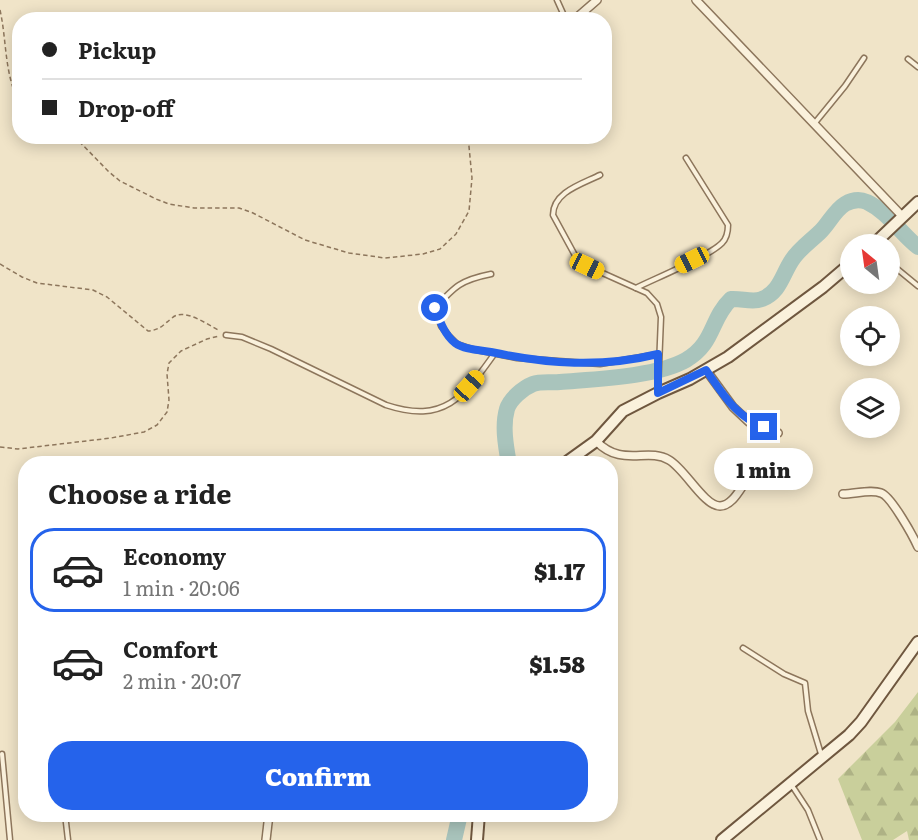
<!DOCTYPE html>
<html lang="en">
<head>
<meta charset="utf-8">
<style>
	body { margin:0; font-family:Literata,serif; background:#f2f2f2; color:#222; height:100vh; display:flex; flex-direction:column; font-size:22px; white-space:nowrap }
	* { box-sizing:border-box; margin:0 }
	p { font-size:20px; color:#767676 }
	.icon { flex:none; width:33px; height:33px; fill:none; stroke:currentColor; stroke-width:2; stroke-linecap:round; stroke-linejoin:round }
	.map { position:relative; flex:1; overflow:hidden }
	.sheet { position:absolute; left:18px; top:456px; width:600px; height:366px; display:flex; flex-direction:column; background:#fff; border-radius:24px; box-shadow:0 3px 15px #0003 }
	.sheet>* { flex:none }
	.hud { position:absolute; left:12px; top:12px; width:600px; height:132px; border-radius:24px; box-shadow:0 3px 15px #0003; display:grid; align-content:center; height:132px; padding:0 30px; background:#fff }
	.needle { width:39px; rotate:331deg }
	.tools { position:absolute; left:840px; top:234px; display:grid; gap:12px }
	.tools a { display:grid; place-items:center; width:60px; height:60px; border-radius:50%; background:#fff; box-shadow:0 3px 15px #0003; font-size:30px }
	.end { position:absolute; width:27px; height:27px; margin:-14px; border:8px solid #2563eb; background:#fff; box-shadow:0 0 0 3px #fff }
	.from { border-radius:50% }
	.bubble { position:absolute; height:42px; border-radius:21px; background:#fff; box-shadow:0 3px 15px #0003; font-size:20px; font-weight:800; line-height:42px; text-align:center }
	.car { position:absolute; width:18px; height:36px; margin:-18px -9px; border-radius:8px; box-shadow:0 0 4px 2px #0007; background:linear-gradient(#f5c518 24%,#345 0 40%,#f5c518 0 76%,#345 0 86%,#f5c518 0) }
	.hud b { display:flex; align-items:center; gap:21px; height:57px; font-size:22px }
	.hud b+b { border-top:2px solid #e0e0e0 }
	.hud i { width:15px; height:15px; background:#222 }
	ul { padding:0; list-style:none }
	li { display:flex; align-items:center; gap:18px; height:84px; margin:0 12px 9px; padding:0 18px; border:3px solid transparent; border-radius:24px }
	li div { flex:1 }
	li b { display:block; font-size:22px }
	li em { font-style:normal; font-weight:800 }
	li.current { border-color:#2563eb }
	li>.icon { width:54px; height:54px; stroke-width:1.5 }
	h2 { padding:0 30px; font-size:27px; line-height:72px }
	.action { display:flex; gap:12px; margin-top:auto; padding:12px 30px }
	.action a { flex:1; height:69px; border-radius:24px; background:#2563eb; color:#fff; font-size:24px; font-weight:800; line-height:69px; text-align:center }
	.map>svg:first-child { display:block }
	.forest { fill:url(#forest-firs) }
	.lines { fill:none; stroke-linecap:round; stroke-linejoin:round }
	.river { stroke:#a9c4bc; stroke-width:16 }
	.lane-casing { stroke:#8d765c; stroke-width:7 }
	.street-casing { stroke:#8d765c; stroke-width:10 }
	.secondary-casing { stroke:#6f573f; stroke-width:14 }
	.path { stroke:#8d765c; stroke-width:1.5; stroke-dasharray:4.5 3; stroke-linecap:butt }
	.lane { stroke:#faf1dc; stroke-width:4 }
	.street { stroke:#faf1dc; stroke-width:7 }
	.secondary { stroke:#faf1dc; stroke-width:10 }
	.route { stroke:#2563eb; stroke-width:8 }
</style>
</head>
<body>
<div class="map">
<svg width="918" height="840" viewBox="0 0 918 840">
	<defs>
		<pattern id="forest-firs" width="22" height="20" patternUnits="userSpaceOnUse" patternTransform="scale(1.5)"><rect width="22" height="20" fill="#c9cf9b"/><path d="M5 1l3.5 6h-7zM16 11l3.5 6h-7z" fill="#aeb285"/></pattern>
	</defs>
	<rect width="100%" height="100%" fill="#f0e4c8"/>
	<path class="forest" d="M 918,692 L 918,840 L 909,840 L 907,831 L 893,840 L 862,840 L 838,779 L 895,722 Z"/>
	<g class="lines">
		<g class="river">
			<path d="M 509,464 C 506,447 502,426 507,409 C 510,399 523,388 533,384 C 541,381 552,383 560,382 C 595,379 656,377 686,360 C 715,343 710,319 731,299 C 741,298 753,303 762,299 C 780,292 782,275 792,260 C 800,248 811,241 821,231 C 829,223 835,210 845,204 C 852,200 860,199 867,202 C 888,212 901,234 918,247"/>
			<path d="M 454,840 L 460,814"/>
		</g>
		<g class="lane-casing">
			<g id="lane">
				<path d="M 557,0 L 566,20"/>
				<path d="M 908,59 L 918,67"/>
				<path d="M 814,124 L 845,86 L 864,58"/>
				<path d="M 600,175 C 582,184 553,192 553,215 L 577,259 L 587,266 L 647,293 L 657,304 L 661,317 L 658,391"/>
				<path d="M 890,263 L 918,286"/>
				<path d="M 491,274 C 461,280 455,286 435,308 L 441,326 L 449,336 L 457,344 L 472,349 L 517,358 L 600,364 L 659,354"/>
				<path d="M 636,288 C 656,278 708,257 722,243 C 727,238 728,231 728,225 L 686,158"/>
				<path d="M 226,335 L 242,337 L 271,349 L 386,405 C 444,424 463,398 495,353"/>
				<path d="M 743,648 L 784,674 L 805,683 L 808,711 L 821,754"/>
				<path d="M 2,754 L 10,840"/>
				<path d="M 791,784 L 808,810 L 820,840"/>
				<path d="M 65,814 L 68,840"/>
			</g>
		</g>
		<g class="street-casing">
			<g id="street">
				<path d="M 696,0 L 903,217"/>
				<path d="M 574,20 L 597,0"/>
				<path d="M 706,370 L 733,407 L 749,422 L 778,433"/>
				<path d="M 596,441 C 622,468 647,447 669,460 C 685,469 704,506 720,506 C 732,506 740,489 746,481"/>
				<path d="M 843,494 C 855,494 871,489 881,493 C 891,496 913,536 918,547"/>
				<path d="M 266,840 L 269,814"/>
			</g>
		</g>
		<g class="secondary-casing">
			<g id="secondary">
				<path d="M 874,244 L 918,202"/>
				<path d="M 564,464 L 596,441 L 623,411 L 658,393 L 690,379 L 728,357 L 823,287 L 850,264"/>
				<path d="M 477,840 L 479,814"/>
				<path d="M 722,840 L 849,735 L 861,722 L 918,642"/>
			</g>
		</g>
		<g class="path">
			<path d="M 0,10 C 7,41 4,75 20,104"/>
			<path d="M 74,136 L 109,172 L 120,181 L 156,199 L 169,204 L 194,208 L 239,208 L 253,213 L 305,240 L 349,253 L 385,258 L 423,254 L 440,249 L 456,234 L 469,211 L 472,178 L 468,136"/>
			<path d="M 0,264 L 22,277 L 37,283 L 93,290 L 107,297 L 148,331 C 160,330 163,325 172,318 C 184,307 208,325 220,331"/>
			<path d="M 0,447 L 18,449 L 111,438 L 144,432 L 157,425 L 167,412 L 169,400 L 167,374 L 169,363 L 181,351 L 207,339 L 219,336"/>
		</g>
		<use href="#lane" class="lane"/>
		<use href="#street" class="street"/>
		<use href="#secondary" class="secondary"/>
	</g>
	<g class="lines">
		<path class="route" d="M 435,308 C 440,321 444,334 455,343 C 465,350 479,350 491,352 C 548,364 601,368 658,354 L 658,393 L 706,370 C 723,394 736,417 764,427"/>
	</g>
</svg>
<div class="tools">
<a><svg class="needle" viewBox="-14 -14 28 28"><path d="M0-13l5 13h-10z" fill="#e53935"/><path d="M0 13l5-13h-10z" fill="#767676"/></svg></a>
<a><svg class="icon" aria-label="locate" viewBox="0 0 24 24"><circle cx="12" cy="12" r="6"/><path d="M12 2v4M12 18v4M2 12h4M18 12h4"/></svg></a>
<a><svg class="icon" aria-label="layers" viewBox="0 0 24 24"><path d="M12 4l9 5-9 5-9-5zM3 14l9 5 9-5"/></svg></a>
</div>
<i class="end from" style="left:435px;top:308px"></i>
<i class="end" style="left:764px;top:427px"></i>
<div class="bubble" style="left:714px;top:448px;width:99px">1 min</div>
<i class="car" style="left:692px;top:260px;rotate:244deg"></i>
<i class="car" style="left:587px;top:266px;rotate:115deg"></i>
<i class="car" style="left:469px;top:386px;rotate:42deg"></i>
<div class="hud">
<b><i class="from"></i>Pickup</b>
<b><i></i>Drop-off</b>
</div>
<section class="sheet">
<h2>Choose a ride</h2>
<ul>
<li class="current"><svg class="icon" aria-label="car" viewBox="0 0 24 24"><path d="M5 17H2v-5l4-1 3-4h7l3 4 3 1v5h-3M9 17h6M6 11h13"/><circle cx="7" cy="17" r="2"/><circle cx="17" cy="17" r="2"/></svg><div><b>Economy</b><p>1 min · 20:06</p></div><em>$1.17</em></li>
<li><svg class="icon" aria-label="car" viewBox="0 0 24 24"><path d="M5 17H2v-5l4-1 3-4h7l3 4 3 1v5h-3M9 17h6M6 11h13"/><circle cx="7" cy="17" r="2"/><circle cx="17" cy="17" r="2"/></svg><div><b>Comfort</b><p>2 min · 20:07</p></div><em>$1.58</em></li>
</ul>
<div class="action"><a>Confirm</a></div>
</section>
</div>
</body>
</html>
